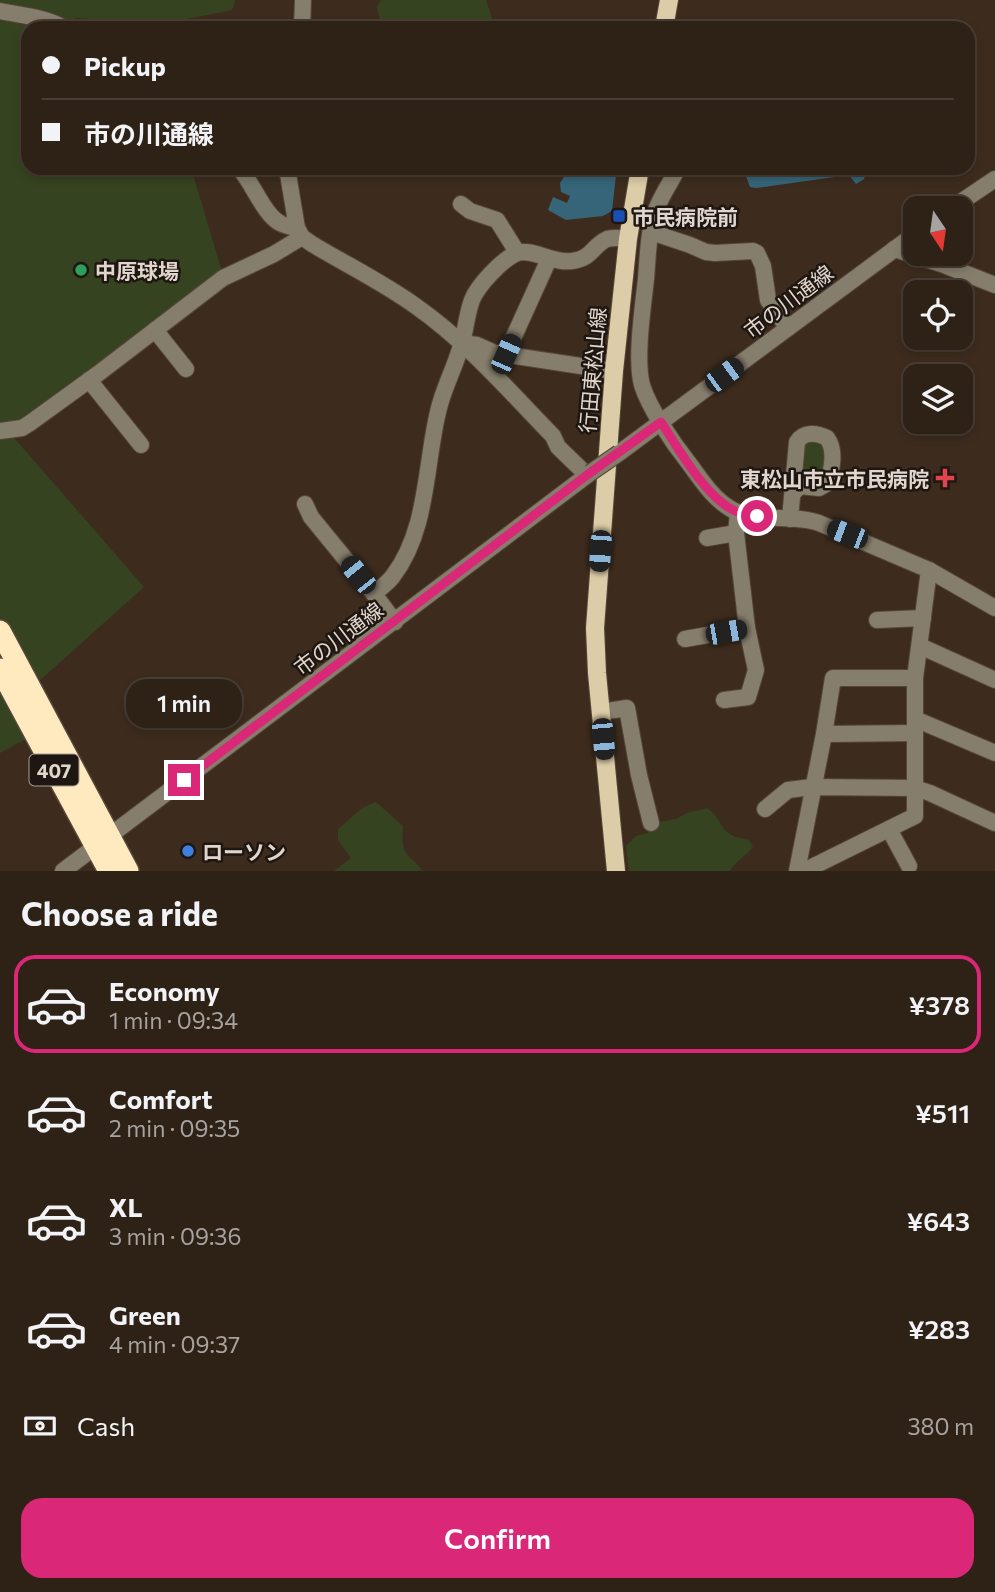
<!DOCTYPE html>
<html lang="en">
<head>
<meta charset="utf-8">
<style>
	body { margin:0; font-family:Commissioner,"Noto Sans JP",sans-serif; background:#36291f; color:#f1f3f6; height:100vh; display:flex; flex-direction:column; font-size:26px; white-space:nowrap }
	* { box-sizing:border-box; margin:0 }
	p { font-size:23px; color:#a7a3a1 }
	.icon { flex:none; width:38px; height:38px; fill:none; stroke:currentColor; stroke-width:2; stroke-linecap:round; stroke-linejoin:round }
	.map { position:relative; height:871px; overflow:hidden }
	.side { display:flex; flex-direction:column; background:#2e2116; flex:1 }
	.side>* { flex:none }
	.guide { position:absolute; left:21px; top:21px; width:954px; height:154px; border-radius:21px; box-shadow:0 4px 10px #0003,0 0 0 2px #493e35; display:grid; align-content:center; height:154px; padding:0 21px; background:#2e2116 }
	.needle { width:46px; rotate:167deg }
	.fabs { position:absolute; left:903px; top:196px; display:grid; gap:14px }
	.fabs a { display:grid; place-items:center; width:70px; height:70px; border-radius:14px; background:#2e2116; box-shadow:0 4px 10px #0003,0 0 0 2px #493e35; font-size:35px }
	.end { position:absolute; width:32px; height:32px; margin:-16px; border:9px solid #db2777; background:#fff; box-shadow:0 0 0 4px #fff }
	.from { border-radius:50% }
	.bubble { position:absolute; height:49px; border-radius:21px; background:#2e2116; box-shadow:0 4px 10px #0003,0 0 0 2px #493e35; font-size:23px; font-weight:600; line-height:49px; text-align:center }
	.car { position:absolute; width:21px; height:42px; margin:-21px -10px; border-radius:9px; box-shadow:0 0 5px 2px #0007; background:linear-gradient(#222 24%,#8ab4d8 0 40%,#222 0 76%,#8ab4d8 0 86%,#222 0) }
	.guide b { display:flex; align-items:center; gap:24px; height:66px; font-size:26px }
	.guide b+b { border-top:2px solid #493e35 }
	.guide i { width:18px; height:18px; background:#f1f3f6 }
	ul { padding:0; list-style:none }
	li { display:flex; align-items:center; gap:21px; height:98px; margin:0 14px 10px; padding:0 7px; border:4px solid transparent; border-radius:21px }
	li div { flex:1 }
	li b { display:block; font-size:26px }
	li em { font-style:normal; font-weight:600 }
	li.active { border-color:#db2777 }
	li>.icon { width:63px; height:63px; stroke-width:1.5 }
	h2 { padding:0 21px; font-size:32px; line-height:84px }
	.pay { display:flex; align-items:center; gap:18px; height:77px; padding:0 21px; font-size:26px }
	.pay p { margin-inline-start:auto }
	.cta { display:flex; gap:14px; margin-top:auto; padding:14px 21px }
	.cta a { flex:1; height:80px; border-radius:21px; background:#db2777; color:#fff; font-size:28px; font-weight:600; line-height:80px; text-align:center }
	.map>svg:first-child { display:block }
	.green { fill:#364320 }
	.water { fill:#366579 }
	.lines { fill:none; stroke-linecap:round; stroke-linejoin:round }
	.minor-casing { stroke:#57473a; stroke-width:18 }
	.major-casing { stroke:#57473a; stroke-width:20 }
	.highway-casing { stroke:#57473a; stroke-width:24 }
	.minor { stroke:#867e6c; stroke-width:16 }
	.major { stroke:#dccca7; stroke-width:18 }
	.highway { stroke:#ffeabf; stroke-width:21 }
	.minor-bridge-casing { stroke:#57473a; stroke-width:18; stroke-linecap:butt }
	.minor-bridge { stroke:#867e6c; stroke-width:16 }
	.route { stroke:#db2777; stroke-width:9 }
	.transit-dot { fill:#1a4fb4; stroke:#1e1610; stroke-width:2.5 }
	.leisure-dot { fill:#2e9e5b; stroke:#1e1610; stroke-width:2.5 }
	.health-dot { fill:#e0444e; stroke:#1e1610; stroke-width:2.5 }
	.shop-dot { fill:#3f7fe0; stroke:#1e1610; stroke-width:2.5 }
	.labels { text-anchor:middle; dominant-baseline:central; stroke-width:5; stroke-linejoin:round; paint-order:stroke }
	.shield { fill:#1e1610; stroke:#a69c94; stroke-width:2 }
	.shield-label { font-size:19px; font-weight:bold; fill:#e1d6cd }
	.poi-label { font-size:21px; font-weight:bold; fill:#e1d6cd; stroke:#1e1610; text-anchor:start }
	.street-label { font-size:21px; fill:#e1d6cd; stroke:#1e1610 }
</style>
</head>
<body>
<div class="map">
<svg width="995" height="871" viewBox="0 0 995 871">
	<rect width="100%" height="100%" fill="#3d2c1e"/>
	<g class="green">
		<path d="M 0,0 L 235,0 L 232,10 L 162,24 L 76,18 L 64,26 L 64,28 L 28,28 L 28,168 L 191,168 L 223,275 L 12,429 L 15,439 L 144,587 L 9,708 L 26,739 L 0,753 Z"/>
		<path d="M 381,0 L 486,0 L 495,28 L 382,28 L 377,7 Z"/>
		<path d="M 812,441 L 822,443 L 825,450 L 823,477 L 817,482 L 803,479 L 801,476 L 804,446 Z"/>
		<path d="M 376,802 L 403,826 C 402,837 401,848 409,857 C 414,862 418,864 422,871 L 334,871 L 351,858 L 338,840 L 338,829 L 362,808 Z"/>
		<path d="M 707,808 C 727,823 717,835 749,840 L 753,847 C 745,857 736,860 730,871 L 629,871 L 626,846 L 636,836 L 650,832 L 659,822 L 676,819 L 687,813 Z"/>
	</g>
	<g class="water">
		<path d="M 570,168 L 587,168 L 616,175 L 612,211 L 603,216 L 566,220 L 548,210 L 553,197 L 567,203 L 570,196 L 561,192 L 560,183 Z"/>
		<path d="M 743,168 L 867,168 L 864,179 L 856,184 L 849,175 L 756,188 L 750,187 Z"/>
	</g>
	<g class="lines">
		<g class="minor-casing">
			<g id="minor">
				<path d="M 0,11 C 20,15 46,17 64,28"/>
				<path d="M 302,28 L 303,0"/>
				<path d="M 239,168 C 253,183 264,215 280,223 C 285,226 292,227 297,228"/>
				<path d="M 287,168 L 297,228 L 302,237 L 312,244 C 347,265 384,283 417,307 C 468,343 510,392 553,436 L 558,447 L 587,475"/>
				<path d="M 678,168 C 671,182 661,196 656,210 C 648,232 648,256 646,279 C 643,307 635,359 642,385 C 649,408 673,443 688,462 C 701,479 712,498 731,509 C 757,524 791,513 819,523 L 929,570 L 995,608"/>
				<path d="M 461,204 L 470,211 L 497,220 L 517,252"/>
				<path d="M 952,208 L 995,179"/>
				<path d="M 651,232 L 690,245 L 706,252 L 715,253 L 753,251 L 757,253 L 763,266 L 768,300 L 788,328"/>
				<path d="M 894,249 L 944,265 L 995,285"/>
				<path d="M 155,330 L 186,369"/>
				<path d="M 462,343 L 477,345 L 495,353 L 614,371"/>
				<path d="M 506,354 L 549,259"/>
				<path d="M 89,380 L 141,445"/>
				<path d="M 0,431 L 22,428 L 30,423 L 99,373 L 223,278 L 274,254 L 302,237"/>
				<path d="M 619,453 L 915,234"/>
				<path d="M 305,504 L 311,517 L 374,594"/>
				<path d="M 790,519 L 797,442 C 804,431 817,433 827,438 C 836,450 832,468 828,483 L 819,488 L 800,486 L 793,493"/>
				<path d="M 707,538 L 736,533"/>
				<path d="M 929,570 L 915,678 L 915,788 L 930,793 L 995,823"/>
				<path d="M 877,620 L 923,618"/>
				<path d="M 395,622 L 374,594 C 380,588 388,583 393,576 C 428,530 425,466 438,412 C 443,388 456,366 462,342 C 466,328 467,313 472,300 C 478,285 501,261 515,254 C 529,246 553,264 572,261 C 592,259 593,245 607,239 C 614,237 622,238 628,239"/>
				<path d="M 685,639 L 747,628"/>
				<path d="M 920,646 L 995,680"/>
				<path d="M 724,700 L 748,697 L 756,670 L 747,628 L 736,533 L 738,513"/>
				<path d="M 601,712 L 627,708 L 639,775 L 651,823"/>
				<path d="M 915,719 L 995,753"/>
				<path d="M 824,734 L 915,733"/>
				<path d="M 765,809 L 788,790 L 812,787 L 915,788 L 915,816 L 804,871"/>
				<path d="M 889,829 L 909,866"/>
				<path d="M 63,871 L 590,473"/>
				<path d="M 797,871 L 824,734 L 833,678 L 915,678"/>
			</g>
		</g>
		<g class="major-casing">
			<g id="major">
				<path d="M 664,28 L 669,0"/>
				<path d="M 616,871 L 597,673 L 595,628 L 614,371 L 628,239 L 640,168"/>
			</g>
		</g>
		<g class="highway-casing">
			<g id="highway">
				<path d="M 0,631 L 128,871"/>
				<path d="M 0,669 L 109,871"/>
			</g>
		</g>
		<use href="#minor" class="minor"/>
		<use href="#major" class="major"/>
		<use href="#highway" class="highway"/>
		<g class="minor-bridge-casing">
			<path id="minor-bridge" d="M 590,473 L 619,453"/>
		</g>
		<use href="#minor-bridge" class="minor-bridge"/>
	</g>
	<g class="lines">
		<path class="route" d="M 184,780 L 587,475 L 661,422 C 678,448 706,498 735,511 C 742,514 749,515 757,516"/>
	</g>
	<rect class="transit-dot" x="612" y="209" width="14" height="14" rx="3.5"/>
	<circle class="leisure-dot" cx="81" cy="270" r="7"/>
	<path class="health-dot" d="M941.5 467.5h7v7h7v7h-7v7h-7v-7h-7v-7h7z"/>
	<circle class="shop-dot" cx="188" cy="851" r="7"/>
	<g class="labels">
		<rect class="shield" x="29.5" y="754.5" width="49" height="31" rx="5"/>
		<g class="shield-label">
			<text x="54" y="770">407</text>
		</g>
		<g class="poi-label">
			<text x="633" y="216">市民病院前</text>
			<text x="95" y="270">中原球場</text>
			<text x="929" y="478" text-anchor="end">東松山市立市民病院</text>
			<text x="202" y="851">ローソン</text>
		</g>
		<g class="street-label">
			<text transform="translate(788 301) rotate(-37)">市の川通線</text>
			<text transform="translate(592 370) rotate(-85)">行田東松山線</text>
			<text transform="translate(338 638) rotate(-37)">市の川通線</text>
		</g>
	</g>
</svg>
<div class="fabs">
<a><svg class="needle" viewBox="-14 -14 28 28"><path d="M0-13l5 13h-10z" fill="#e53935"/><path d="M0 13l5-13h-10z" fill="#a7a3a1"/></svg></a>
<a><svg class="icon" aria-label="locate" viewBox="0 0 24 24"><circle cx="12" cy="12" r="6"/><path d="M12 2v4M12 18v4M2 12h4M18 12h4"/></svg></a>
<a><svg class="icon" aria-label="layers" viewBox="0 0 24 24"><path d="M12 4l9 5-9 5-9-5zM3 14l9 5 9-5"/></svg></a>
</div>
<i class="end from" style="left:757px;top:516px"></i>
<i class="end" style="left:184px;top:780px"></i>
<div class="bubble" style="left:126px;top:679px;width:116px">1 min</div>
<i class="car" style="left:506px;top:354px;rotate:24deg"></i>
<i class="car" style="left:724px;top:375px;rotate:54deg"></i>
<i class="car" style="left:847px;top:534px;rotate:291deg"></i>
<i class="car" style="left:600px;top:551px;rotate:184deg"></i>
<i class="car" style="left:358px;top:575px;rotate:321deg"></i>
<i class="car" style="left:726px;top:632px;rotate:80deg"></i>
<i class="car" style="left:603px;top:739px;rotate:175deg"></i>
<div class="guide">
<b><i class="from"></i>Pickup</b>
<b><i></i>市の川通線</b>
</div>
</div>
<section class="side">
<h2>Choose a ride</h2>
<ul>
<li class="active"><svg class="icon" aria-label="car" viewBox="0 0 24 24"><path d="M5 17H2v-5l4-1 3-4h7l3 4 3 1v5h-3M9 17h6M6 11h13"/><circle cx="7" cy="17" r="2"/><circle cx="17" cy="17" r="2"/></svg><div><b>Economy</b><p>1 min · 09:34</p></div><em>¥378</em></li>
<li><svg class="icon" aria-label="car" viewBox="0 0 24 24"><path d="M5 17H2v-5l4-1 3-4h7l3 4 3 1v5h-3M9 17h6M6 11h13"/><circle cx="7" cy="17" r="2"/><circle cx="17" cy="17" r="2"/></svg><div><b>Comfort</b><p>2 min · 09:35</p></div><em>¥511</em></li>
<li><svg class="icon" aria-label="car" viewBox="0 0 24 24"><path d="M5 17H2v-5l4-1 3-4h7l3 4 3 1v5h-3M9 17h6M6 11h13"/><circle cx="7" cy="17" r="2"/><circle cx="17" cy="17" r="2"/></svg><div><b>XL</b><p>3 min · 09:36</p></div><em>¥643</em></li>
<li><svg class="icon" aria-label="car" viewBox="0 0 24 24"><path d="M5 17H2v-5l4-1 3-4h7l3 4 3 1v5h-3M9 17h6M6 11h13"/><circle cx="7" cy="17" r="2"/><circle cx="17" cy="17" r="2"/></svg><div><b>Green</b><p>4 min · 09:37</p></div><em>¥283</em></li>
</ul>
<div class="pay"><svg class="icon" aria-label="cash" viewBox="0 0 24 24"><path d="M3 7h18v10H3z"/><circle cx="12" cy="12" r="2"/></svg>Cash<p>380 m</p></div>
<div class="cta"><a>Confirm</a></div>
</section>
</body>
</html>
